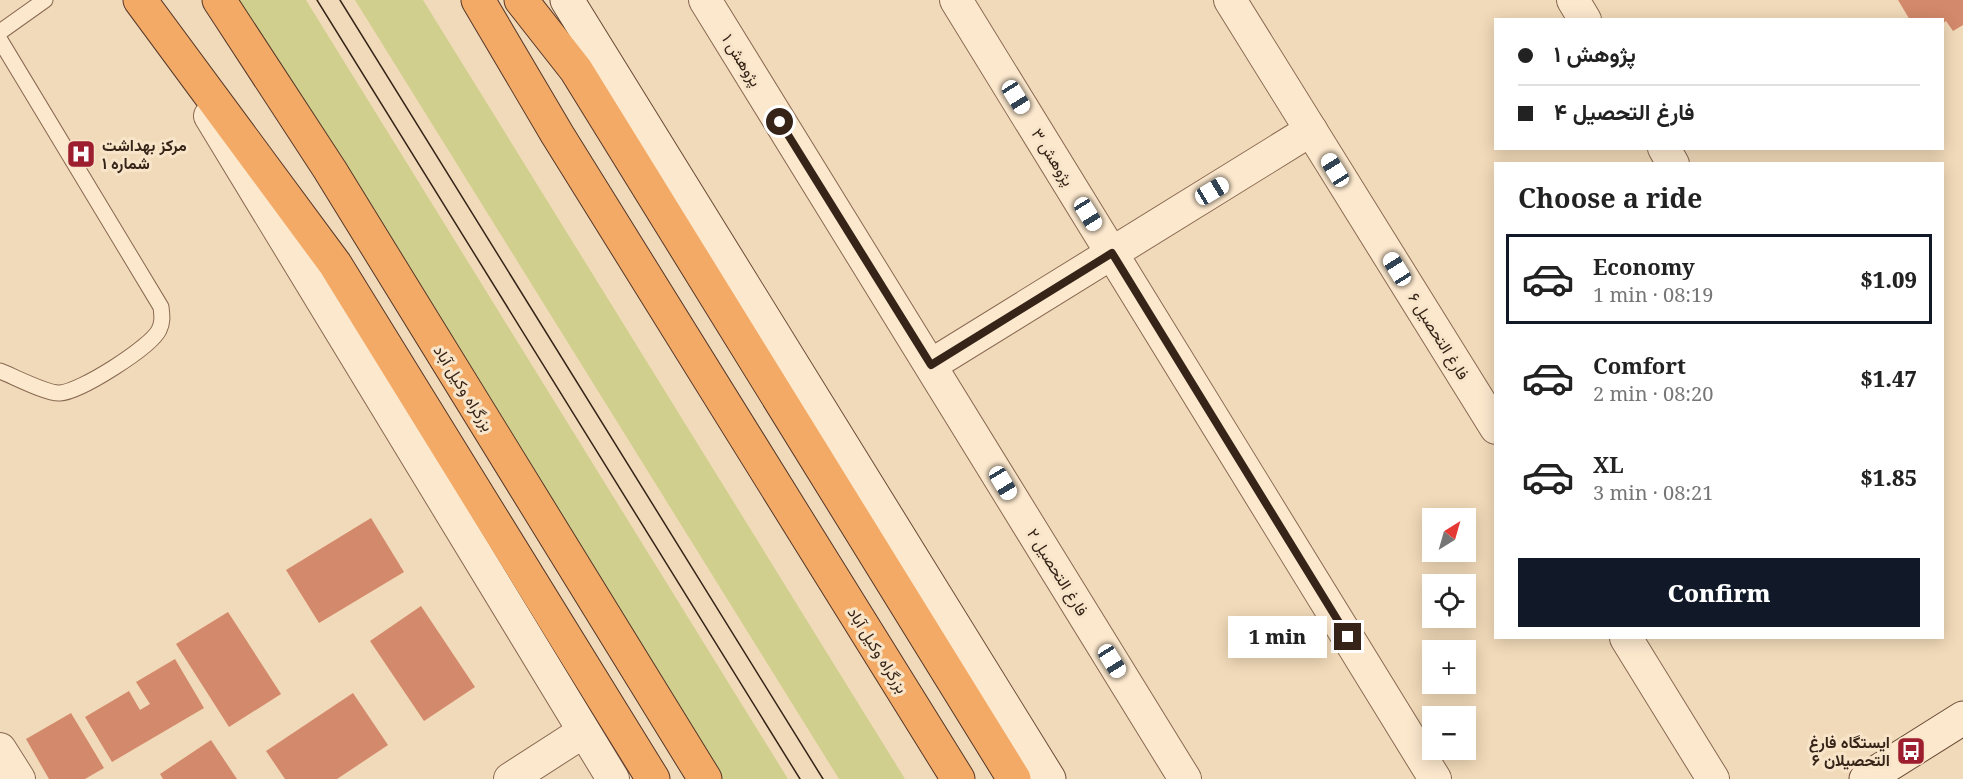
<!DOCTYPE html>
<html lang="en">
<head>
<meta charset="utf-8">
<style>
	body { margin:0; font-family:"Noto Serif",Vazirmatn,serif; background:#f6f6f6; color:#222; height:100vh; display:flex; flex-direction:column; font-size:22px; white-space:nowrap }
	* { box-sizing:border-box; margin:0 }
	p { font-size:20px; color:#767676 }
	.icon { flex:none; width:33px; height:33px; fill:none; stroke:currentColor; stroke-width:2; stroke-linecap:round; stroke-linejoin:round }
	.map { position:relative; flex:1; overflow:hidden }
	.drawer { position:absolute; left:1494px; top:162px; width:450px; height:477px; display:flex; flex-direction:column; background:#fff; border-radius:0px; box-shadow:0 3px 15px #0003 }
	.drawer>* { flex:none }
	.top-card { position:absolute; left:1494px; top:18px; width:450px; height:132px; border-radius:0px; box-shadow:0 3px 15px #0003; display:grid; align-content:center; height:132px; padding:0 24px; background:#fff }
	.needle { width:39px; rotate:37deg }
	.fabs { position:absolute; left:1422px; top:508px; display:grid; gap:12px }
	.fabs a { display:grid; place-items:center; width:54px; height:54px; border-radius:0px; background:#fff; box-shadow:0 3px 15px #0003; font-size:30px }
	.end { position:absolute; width:27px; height:27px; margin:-14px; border:8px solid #362419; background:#fff; box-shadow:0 0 0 3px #fff }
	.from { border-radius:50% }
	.bubble { position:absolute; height:42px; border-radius:0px; background:#fff; box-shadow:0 3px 15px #0003; font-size:20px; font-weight:800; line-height:42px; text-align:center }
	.car { position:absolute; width:18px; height:36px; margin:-18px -9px; border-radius:8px; box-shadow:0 0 4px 2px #0007; background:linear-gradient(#fff 24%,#345 0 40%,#fff 0 76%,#345 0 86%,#fff 0) }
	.top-card b { display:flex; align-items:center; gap:21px; height:57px; font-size:22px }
	.top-card b+b { border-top:2px solid #e0e0e0 }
	.top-card i { width:15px; height:15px; background:#222 }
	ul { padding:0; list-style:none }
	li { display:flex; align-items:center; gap:18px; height:90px; margin:0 12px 9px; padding:0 12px; border:3px solid transparent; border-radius:0px }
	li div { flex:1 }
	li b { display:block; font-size:22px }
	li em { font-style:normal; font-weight:800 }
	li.active { border-color:#111827 }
	li>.icon { width:54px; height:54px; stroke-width:1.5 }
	h2 { padding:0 24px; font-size:27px; line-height:72px }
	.cta { display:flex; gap:12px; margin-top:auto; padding:12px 24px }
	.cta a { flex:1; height:69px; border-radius:0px; background:#111827; color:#fff; font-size:24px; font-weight:800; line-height:69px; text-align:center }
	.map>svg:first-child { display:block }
	.green { fill:#d0cf8d }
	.building { fill:#d3896b }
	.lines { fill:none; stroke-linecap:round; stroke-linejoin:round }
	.service-casing { stroke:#896953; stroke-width:17 }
	.minor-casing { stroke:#896953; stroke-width:34 }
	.secondary-casing { stroke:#6a4a36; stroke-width:35 }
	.trunk-casing { stroke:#563728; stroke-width:35 }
	.service { stroke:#fce8cd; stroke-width:15 }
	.minor { stroke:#fce8cd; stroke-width:32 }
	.secondary { stroke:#fce8cd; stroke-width:33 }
	.trunk { stroke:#f2aa66; stroke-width:33 }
	.tram { stroke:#362419; stroke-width:1.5 }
	.route { stroke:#362419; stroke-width:8 }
	.labels { text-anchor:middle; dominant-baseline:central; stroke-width:6; stroke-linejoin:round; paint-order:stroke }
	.street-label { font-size:16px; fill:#362419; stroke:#f8e5c9 }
	.poi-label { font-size:16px; font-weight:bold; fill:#362419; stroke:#f8e5c9; text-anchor:start }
</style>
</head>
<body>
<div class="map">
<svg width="1963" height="779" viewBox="0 0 1963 779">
	<rect width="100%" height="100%" fill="#f1dab9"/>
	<g class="green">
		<path d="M 237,0 L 306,0 L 788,779 L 720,779 Z"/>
		<path d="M 355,0 L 423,0 L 905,779 L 839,779 Z"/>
	</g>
	<g class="building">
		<path d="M 1898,0 L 1963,0 L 1963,25 L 1953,31 L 1946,21 L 1942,24 L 1942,20 L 1910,20 Z"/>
		<path d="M 371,518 L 404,572 L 319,623 L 286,570 Z"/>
		<path d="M 421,606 L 475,687 L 424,721 L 370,641 Z"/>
		<path d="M 228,612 L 281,694 L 229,727 L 176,644 Z"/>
		<path d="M 175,659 L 204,708 L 112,762 L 85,717 L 129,691 L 140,710 L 150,704 L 136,682 Z"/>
		<path d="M 353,693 L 388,745 L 337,779 L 285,779 L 266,751 Z"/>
		<path d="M 71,713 L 104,768 L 85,779 L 49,779 L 26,739 Z"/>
		<path d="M 211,740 L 237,779 L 163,779 L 160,774 Z"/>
	</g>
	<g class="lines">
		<g class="service-casing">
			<g id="service">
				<path d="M 0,32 L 45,0"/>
				<path d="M 0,40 L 161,307 C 162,316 163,322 159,330 C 151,347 80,392 60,393 C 47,394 13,376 0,371"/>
			</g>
		</g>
		<g class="minor-casing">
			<g id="minor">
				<path d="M 705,0 L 1185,779"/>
				<path d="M 956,0 L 1435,779"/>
				<path d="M 1230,0 L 1496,428"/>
				<path d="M 1573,0 L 1585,20"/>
				<path d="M 210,116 L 613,779"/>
				<path d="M 1664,148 L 1673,164"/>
				<path d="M 931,365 L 1311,130"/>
				<path d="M 1626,638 L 1713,779"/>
				<path d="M 0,749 L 19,779"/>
				<path d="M 510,779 L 583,732"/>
			</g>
		</g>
		<g class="secondary-casing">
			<g id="secondary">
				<path d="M 567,0 L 1049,779"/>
				<path d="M 1866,779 L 1963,718"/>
			</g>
		</g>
		<g class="trunk-casing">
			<g id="trunk">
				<path d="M 140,0 L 335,264 L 653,779"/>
				<path d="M 219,0 L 330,170 L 705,779"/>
				<path d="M 478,0 L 557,134 L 958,779"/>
				<path d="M 521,0 L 576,70 L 1014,779"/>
			</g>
		</g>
		<use href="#service" class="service"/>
		<use href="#minor" class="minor"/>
		<use href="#secondary" class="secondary"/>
		<use href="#trunk" class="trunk"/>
		<g class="tram">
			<path d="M 317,0 L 800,779"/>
			<path d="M 340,0 L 823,779"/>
		</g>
	</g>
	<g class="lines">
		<path class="route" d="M 780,122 L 931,365 L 1112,253 L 1348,637"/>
	</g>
	<defs>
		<g id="hospital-square" transform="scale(1.5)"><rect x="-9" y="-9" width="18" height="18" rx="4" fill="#9d1e2f" stroke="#f8e5c9"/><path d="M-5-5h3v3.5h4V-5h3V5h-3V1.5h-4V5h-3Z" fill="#fff"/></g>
		<g id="bus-square" transform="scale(1.5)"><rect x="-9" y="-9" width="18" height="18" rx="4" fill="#9d1e2f" stroke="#f8e5c9"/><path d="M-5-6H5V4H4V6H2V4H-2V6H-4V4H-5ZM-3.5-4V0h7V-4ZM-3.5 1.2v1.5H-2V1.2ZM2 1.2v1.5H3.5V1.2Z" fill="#fff"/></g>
	</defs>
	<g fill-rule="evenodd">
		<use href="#hospital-square" x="81" y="154"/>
		<use href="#bus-square" x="1911" y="751"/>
	</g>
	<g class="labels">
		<g class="street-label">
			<text transform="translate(742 60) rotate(58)">پژوهش ۱</text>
			<text transform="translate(1053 157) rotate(58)">پژوهش ۳</text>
			<text transform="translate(1439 336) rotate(58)">فارغ التحصیل ۶</text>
			<text transform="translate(464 388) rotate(58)">بزرگراه وکیل آباد</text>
			<text transform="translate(1058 572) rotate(58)">فارغ التحصیل ۲</text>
			<text transform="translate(878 650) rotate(58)">بزرگراه وکیل آباد</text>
		</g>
		<g class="poi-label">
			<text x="102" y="145">مرکز بهداشت<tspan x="102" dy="18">شماره ۱</tspan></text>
			<text x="1890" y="742" text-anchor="end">ایستگاه فارغ<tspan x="1890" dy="18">التحصیلان ۶</tspan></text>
		</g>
	</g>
</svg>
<div class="fabs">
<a><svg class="needle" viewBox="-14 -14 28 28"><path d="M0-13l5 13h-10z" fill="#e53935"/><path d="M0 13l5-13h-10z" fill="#767676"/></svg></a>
<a><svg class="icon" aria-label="locate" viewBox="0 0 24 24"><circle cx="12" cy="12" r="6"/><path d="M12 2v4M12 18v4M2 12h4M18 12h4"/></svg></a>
<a>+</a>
<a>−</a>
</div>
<i class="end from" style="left:780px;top:122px"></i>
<i class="end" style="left:1348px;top:637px"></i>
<div class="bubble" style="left:1228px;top:616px;width:99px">1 min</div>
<i class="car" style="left:1016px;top:97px;rotate:148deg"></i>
<i class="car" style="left:1335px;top:170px;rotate:328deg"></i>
<i class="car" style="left:1212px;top:191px;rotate:59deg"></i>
<i class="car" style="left:1088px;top:214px;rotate:148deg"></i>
<i class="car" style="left:1397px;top:269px;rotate:328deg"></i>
<i class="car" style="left:1003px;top:483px;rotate:149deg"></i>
<i class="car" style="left:1112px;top:661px;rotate:148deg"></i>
<div class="top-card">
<b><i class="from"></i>پژوهش ۱</b>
<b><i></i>فارغ التحصیل ۴</b>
</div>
<section class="drawer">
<h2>Choose a ride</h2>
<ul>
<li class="active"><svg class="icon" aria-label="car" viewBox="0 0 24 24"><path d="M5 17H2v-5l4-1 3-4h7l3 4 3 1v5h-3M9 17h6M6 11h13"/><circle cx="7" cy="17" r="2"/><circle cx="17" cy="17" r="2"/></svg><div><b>Economy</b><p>1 min · 08:19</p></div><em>$1.09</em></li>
<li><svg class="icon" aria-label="car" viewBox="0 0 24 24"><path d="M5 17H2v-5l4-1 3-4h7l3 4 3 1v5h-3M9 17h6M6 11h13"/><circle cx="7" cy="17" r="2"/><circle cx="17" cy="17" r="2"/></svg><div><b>Comfort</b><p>2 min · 08:20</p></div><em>$1.47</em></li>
<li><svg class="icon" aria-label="car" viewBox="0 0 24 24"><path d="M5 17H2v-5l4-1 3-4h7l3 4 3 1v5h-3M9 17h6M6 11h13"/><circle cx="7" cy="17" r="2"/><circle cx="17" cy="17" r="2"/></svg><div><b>XL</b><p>3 min · 08:21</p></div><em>$1.85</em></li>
</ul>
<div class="cta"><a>Confirm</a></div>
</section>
</div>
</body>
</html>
